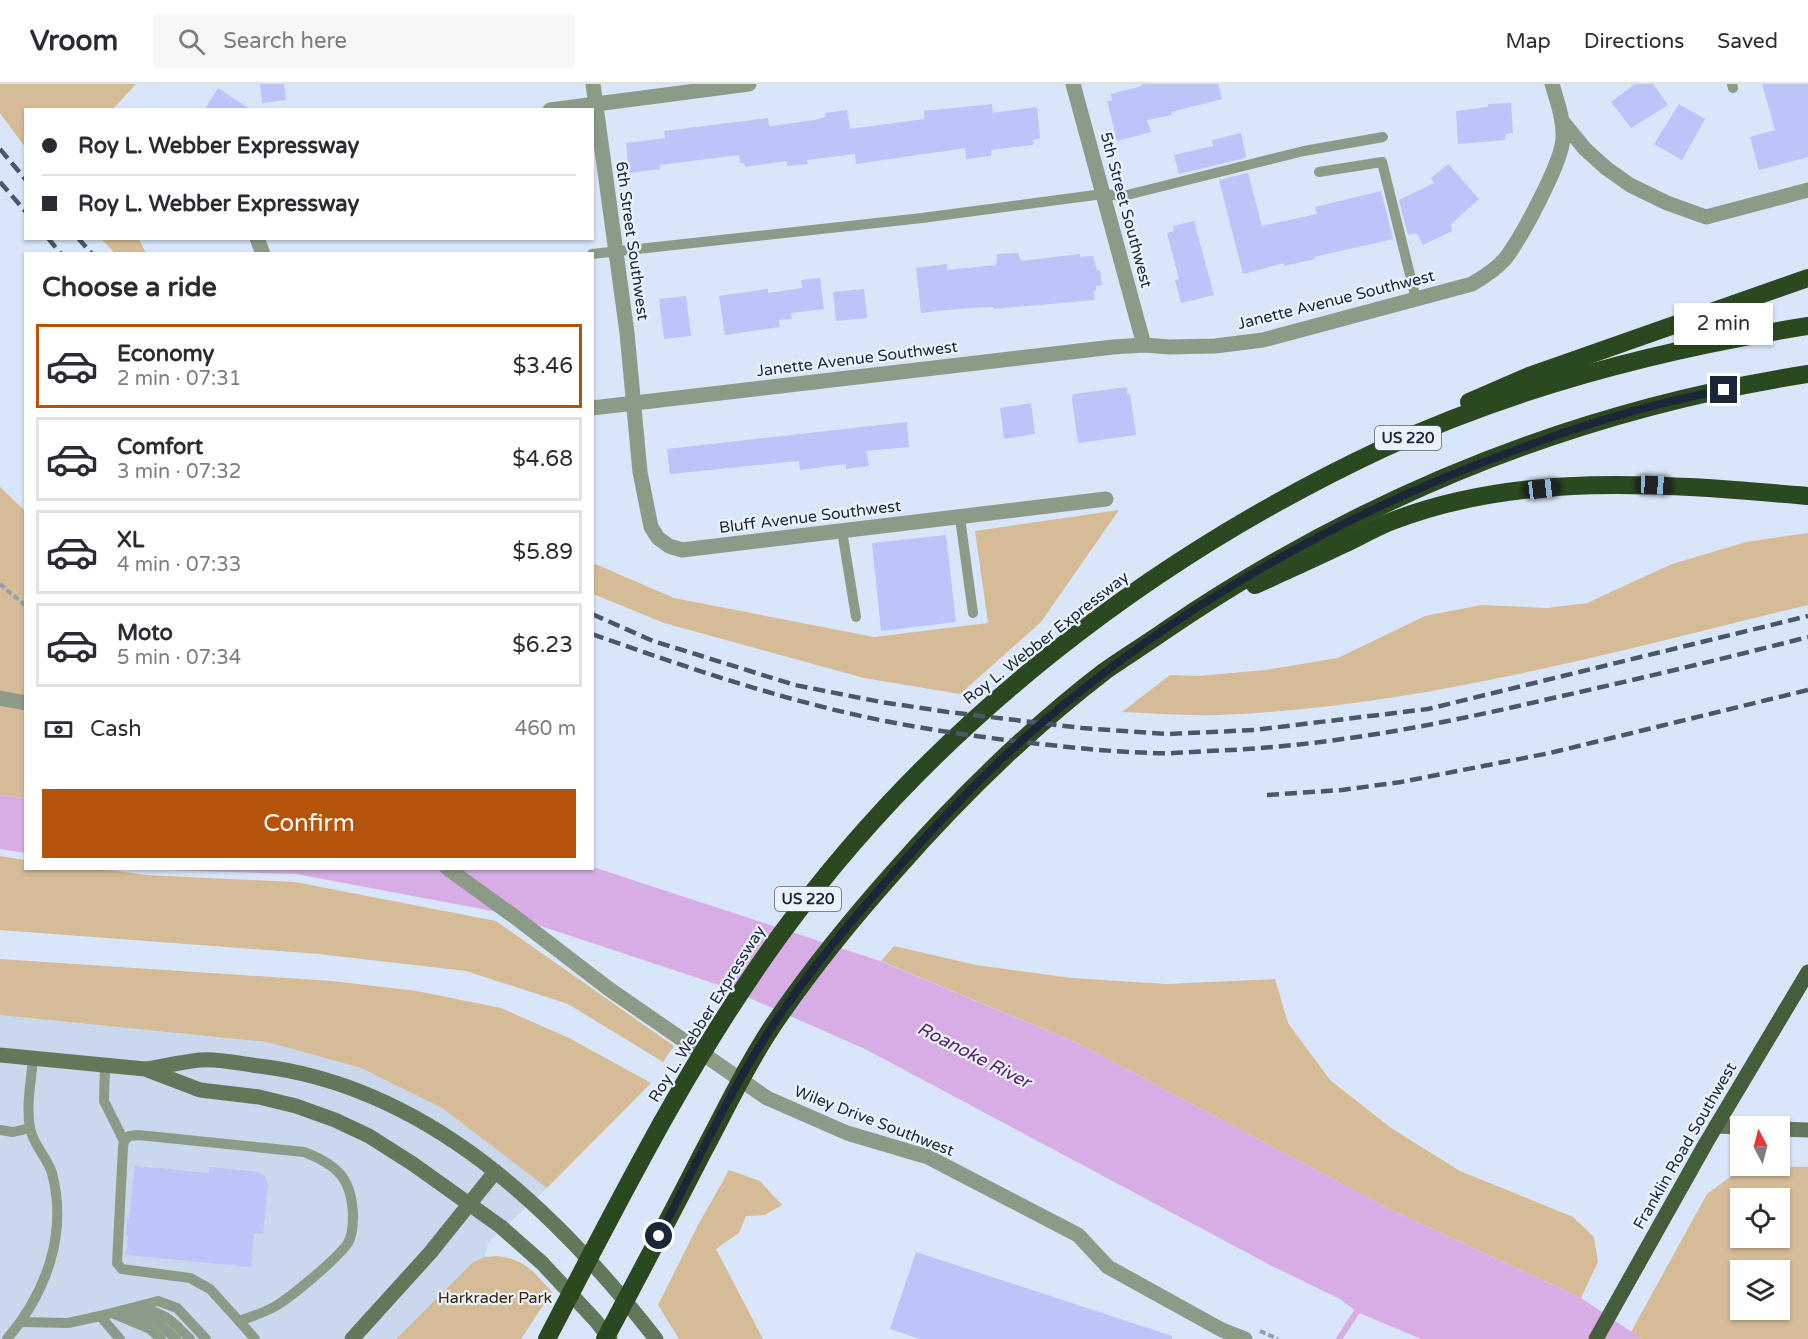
<!DOCTYPE html>
<html lang="en">
<head>
<meta charset="utf-8">
<style>
	body { margin:0; font-family:"Varela Round",sans-serif; background:#f7f7f7; color:#2b2b33; height:100vh; display:flex; flex-direction:column; font-size:22px; white-space:nowrap }
	* { box-sizing:border-box; margin:0 }
	p { font-size:20px; color:#7c7c81 }
	.icon { flex:none; width:33px; height:33px; fill:none; stroke:currentColor; stroke-width:2; stroke-linecap:round; stroke-linejoin:round }
	.map { position:relative; flex:1; overflow:hidden }
	.drawer { position:absolute; left:24px; top:168px; width:570px; height:618px; display:flex; flex-direction:column; background:#fff; border-radius:0px; box-shadow:0 2px 4px #0004 }
	.drawer>* { flex:none }
	.banner { position:absolute; left:24px; top:24px; width:570px; height:132px; border-radius:0px; box-shadow:0 2px 4px #0004; display:grid; align-content:center; height:132px; padding:0 18px; background:#fff }
	.needle { width:39px; rotate:353deg }
	.tools { position:absolute; left:1730px; top:1032px; display:grid; gap:12px }
	.tools a { display:grid; place-items:center; width:60px; height:60px; border-radius:0px; background:#fff; box-shadow:0 2px 4px #0004; font-size:30px }
	.end { position:absolute; width:27px; height:27px; margin:-14px; border:8px solid #1b2739; background:#fff; box-shadow:0 0 0 3px #fff }
	.from { border-radius:50% }
	.bubble { position:absolute; height:42px; border-radius:0px; background:#fff; box-shadow:0 2px 4px #0004; font-size:20px; font-weight:600; line-height:42px; text-align:center }
	.car { position:absolute; width:18px; height:36px; margin:-18px -9px; border-radius:8px; box-shadow:0 0 4px 2px #0007; background:linear-gradient(#222 24%,#8ab4d8 0 40%,#222 0 76%,#8ab4d8 0 86%,#222 0) }
	.banner b { display:flex; align-items:center; gap:21px; height:57px; font-size:22px }
	.banner b+b { border-top:2px solid #e1e1e2 }
	.banner i { width:15px; height:15px; background:#2b2b33 }
	ul { padding:0; list-style:none }
	li { display:flex; align-items:center; gap:18px; height:84px; margin:0 12px 9px; padding:0 6px; border:3px solid #e1e1e2; border-radius:0px }
	li div { flex:1 }
	li b { display:block; font-size:22px }
	li em { font-style:normal; font-weight:600 }
	li.on { border-color:#b45309 }
	li>.icon { width:54px; height:54px; stroke-width:1.5 }
	h2 { padding:0 18px; font-size:27px; line-height:72px }
	.pay { display:flex; align-items:center; gap:15px; height:66px; padding:0 18px; font-size:22px }
	.pay p { margin-inline-start:auto }
	.cta { display:flex; gap:12px; margin-top:auto; padding:12px 18px }
	.cta a { flex:1; height:69px; border-radius:0px; background:#b45309; color:#fff; font-size:24px; font-weight:600; line-height:69px; text-align:center }
	header { display:flex; align-items:center; gap:36px; box-sizing:border-box; height:84px; padding:0 30px; background:#fff; border-bottom:2px solid #e1e1e2 }
	header strong { font-size:28px }
	nav { display:flex; gap:33px; margin-inline-start:auto; font-size:21px }
	.search { width:420px; height:54px; background:#f7f7f7; display:flex; align-items:center; gap:15px; box-sizing:border-box; padding:0 21px; border-radius:0px; color:#7c7c81; font-size:22px }
	.map>svg:first-child { display:block }
	.built { fill:#c9d8ed }
	.green { fill:#d5bc96; fill-rule:evenodd }
	.water { fill:#d8ade5 }
	.lines { fill:none; stroke-linecap:round; stroke-linejoin:round }
	.stream { stroke:#d8ade5; stroke-width:6 }
	.building { fill:#bcc4fa }
	.path { stroke:#939fb2; stroke-width:4; stroke-dasharray:6 3; stroke-linecap:butt }
	.lane { stroke:#8c9b87; stroke-width:10 }
	.street { stroke:#8c9b87; stroke-width:15 }
	.secondary { stroke:#62785b; stroke-width:15 }
	.primary { stroke:#445e3b; stroke-width:15 }
	.highway { stroke:#2b4920; stroke-width:18 }
	.rail { stroke:#4b5769; stroke-width:4.5; stroke-dasharray:12 6; stroke-linecap:butt }
	.route { stroke:#1b2739; stroke-width:8 }
	.labels { text-anchor:middle; dominant-baseline:central; stroke-width:4.5; stroke-linejoin:round; paint-order:stroke }
	.shield { fill:#ecf2fc; stroke:#5a6474; stroke-width:1.5 }
	.shield-label { font-size:15px; font-weight:bold; fill:#1b2739 }
	.street-label { font-size:16px; fill:#1b2739; stroke:#ecf2fc }
	.park-label { font-size:16px; fill:#38270b; stroke:#ecf2fc }
	.water-label { font-size:18px; font-style:italic; fill:#552264; stroke:#ecf2fc }
</style>
</head>
<body>
<header>
<strong>Vroom</strong>
<div class="search"><svg class="icon" aria-label="search" viewBox="0 0 24 24"><circle cx="10" cy="10" r="6"/><path d="M15 15l6 6"/></svg>Search here</div>
<nav><a>Map</a><a>Directions</a><a>Saved</a></nav>
</header>
<div class="map">
<svg width="1808" height="1255" viewBox="0 0 1808 1255">
	<rect width="100%" height="100%" fill="#d9e6f9"/>
	<path class="built" d="M 0,931 L 267,958 L 361,984 L 442,1024 L 547,1104 L 488,1159 L 485,1173 L 473,1178 L 396,1255 L 0,1255 Z"/>
	<g class="green">
		<path d="M 0,0 L 136,0 L 113,25 L 26,26 L 25,63 L 0,29 Z"/>
		<path d="M 101,155 L 139,155 L 146,169 L 115,169 Z"/>
		<path d="M 0,403 L 25,427 L 25,714 L 0,711 Z"/>
		<path d="M 1119,426 L 1041,538 L 960,610 L 864,594 L 664,539 L 593,510 L 593,479 L 674,514 L 874,553 L 988,539 L 975,447 Z"/>
		<path d="M 1808,449 L 1808,521 C 1614,568 1419,623 1218,631 C 1186,632 1154,629 1122,628 L 1170,591 L 1198,592 L 1266,586 L 1338,574 L 1425,532 L 1481,521 L 1547,524 L 1587,519 L 1672,480 L 1746,458 Z"/>
		<path d="M 0,772 L 25,776 L 26,784 L 93,784 L 146,791 L 295,798 L 496,837 L 674,962 L 663,978 L 568,920 L 466,887 L 319,870 L 0,846 Z"/>
		<path d="M 894,862 L 976,881 L 1072,894 L 1166,900 L 1275,895 L 1288,939 L 1330,996 L 1391,1044 L 1460,1087 L 1573,1133 L 1594,1153 L 1598,1178 L 1581,1214 L 1391,1126 L 1079,960 L 881,877 Z"/>
		<path d="M 0,875 L 332,897 L 417,907 L 501,924 L 569,954 L 651,999 L 547,1104 L 442,1024 L 361,984 L 267,958 L 0,931 Z"/>
		<path d="M 1745,1082 L 1808,1083 L 1808,1255 L 1642,1255 L 1631,1248 L 1707,1110 ZM 1740,1114 L 1779,1114 L 1779,1154 L 1740,1154 ZM 1740,1186 L 1779,1186 L 1779,1226 L 1740,1226 Z"/>
		<path d="M 729,1086 L 760,1097 L 782,1121 L 765,1131 L 746,1132 L 739,1149 L 716,1165 L 763,1255 L 679,1255 L 658,1221 L 697,1143 Z"/>
		<path d="M 497,1172 C 525,1175 534,1188 552,1208 L 521,1255 L 396,1255 L 473,1178 L 485,1173 Z"/>
	</g>
	<g class="water">
		<path d="M 0,711 L 25,714 L 25,769 L 0,765 Z"/>
		<path d="M 593,783 L 880,877 L 1079,960 L 1391,1126 L 1581,1214 L 1642,1255 L 1421,1255 L 1357,1228 L 1340,1215 L 1270,1181 L 865,965 L 722,902 L 498,828 L 296,790 L 138,785 L 592,784 Z"/>
	</g>
	<g class="lines">
		<path class="stream" d="M 1339,1255 L 1360,1223"/>
	</g>
	<g class="building">
		<path d="M 260,0 L 284,0 L 286,16 L 262,19 Z"/>
		<path d="M 1142,0 L 1218,0 L 1222,15 L 1171,28 L 1172,31 L 1147,36 L 1151,48 L 1117,57 L 1107,17 L 1112,17 L 1111,10 L 1142,2 Z"/>
		<path d="M 1635,0 L 1653,0 L 1668,21 L 1631,44 L 1611,18 Z"/>
		<path d="M 1762,0 L 1808,0 L 1808,73 L 1759,86 L 1750,53 L 1775,46 Z"/>
		<path d="M 218,4 L 251,26 L 204,26 Z"/>
		<path d="M 1511,19 L 1513,49 L 1506,50 L 1505,56 L 1458,60 L 1456,27 L 1488,23 L 1488,20 Z"/>
		<path d="M 992,20 L 993,29 L 1037,23 L 1040,54 L 1033,56 L 1033,61 L 991,66 L 991,72 L 966,75 L 965,64 L 856,80 L 855,70 L 807,76 L 808,80 L 787,82 L 787,77 L 745,83 L 744,79 L 740,79 L 739,71 L 660,81 L 660,85 L 629,89 L 626,59 L 665,54 L 664,47 L 768,34 L 769,42 L 771,42 L 815,36 L 825,33 L 825,29 L 847,26 L 850,45 L 925,35 L 924,27 Z"/>
		<path d="M 1679,20 L 1705,35 L 1682,76 L 1654,60 Z"/>
		<path d="M 1241,49 L 1246,72 L 1245,74 L 1179,90 L 1174,71 L 1213,62 L 1212,56 Z"/>
		<path d="M 1448,80 L 1479,115 L 1451,140 L 1452,147 L 1423,161 L 1417,149 L 1408,151 L 1399,116 L 1434,99 L 1431,94 Z"/>
		<path d="M 1248,89 L 1262,142 L 1317,130 L 1315,123 L 1381,107 L 1393,155 L 1314,173 L 1315,175 L 1284,182 L 1284,179 L 1243,190 L 1219,96 Z"/>
		<path d="M 1194,137 L 1214,211 L 1181,219 L 1175,196 L 1179,195 L 1167,149 L 1174,147 L 1173,142 Z"/>
		<path d="M 1018,169 L 1021,177 L 1080,170 L 1080,173 L 1093,172 L 1097,186 L 1100,186 L 1102,201 L 1096,202 L 1096,207 L 1093,207 L 1095,216 L 994,225 L 994,223 L 957,225 L 921,229 L 916,184 L 947,180 L 947,186 L 996,181 L 997,170 Z"/>
		<path d="M 820,194 L 824,225 L 791,229 L 792,235 L 779,236 L 780,243 L 725,251 L 719,212 L 768,205 L 768,209 L 802,204 L 801,196 Z"/>
		<path d="M 864,205 L 867,234 L 836,237 L 833,208 Z"/>
		<path d="M 686,212 L 691,252 L 664,255 L 659,215 Z"/>
		<path d="M 1127,303 L 1127,310 L 1130,310 L 1136,351 L 1078,359 L 1072,316 L 1073,310 Z"/>
		<path d="M 1031,319 L 1035,350 L 1004,355 L 1000,324 Z"/>
		<path d="M 907,338 L 909,363 L 866,367 L 869,382 L 846,385 L 846,380 L 800,386 L 799,377 L 670,390 L 667,365 Z"/>
		<path d="M 946,451 L 956,538 L 881,547 L 872,459 Z"/>
		<path d="M 135,1082 L 209,1089 L 209,1083 L 258,1088 L 265,1092 L 268,1101 L 263,1150 L 254,1149 L 251,1183 L 126,1171 L 128,1152 L 126,1151 L 127,1134 L 129,1135 Z"/>
		<path d="M 916,1168 L 1172,1252 L 1172,1255 L 920,1255 L 890,1245 Z"/>
	</g>
	<g class="lines">
		<g class="path">
			<path d="M 0,500 L 26,522"/>
			<path d="M 1260,1247 L 1278,1255"/>
		</g>
		<g class="lane">
			<path d="M 1732,0 L 1733,4"/>
			<path d="M 1319,88 L 1382,78 L 1416,215"/>
			<path d="M 592,170 L 922,134 L 1103,110 L 1123,112 L 1304,67 L 1383,53"/>
			<path d="M 960,434 L 973,529"/>
			<path d="M 842,447 L 856,533"/>
			<path d="M 105,982 L 104,1017 L 124,1057"/>
			<path d="M 0,1046 L 13,1048 L 30,1044"/>
			<path d="M 138,1051 L 304,1068 C 338,1081 352,1095 353,1132 C 353,1140 352,1152 348,1159 C 337,1175 290,1214 274,1223 C 263,1229 251,1233 239,1237 L 210,1205 L 190,1194 L 122,1185 L 117,1179 L 123,1064 L 124,1057 L 129,1052 Z"/>
			<path d="M 138,1223 C 168,1231 169,1234 190,1255"/>
			<path d="M 123,1226 L 156,1237 L 176,1255"/>
			<path d="M 114,1230 L 150,1245 L 161,1255"/>
			<path d="M 100,1232 L 158,1217 L 177,1224 L 206,1255"/>
			<path d="M 239,1237 L 255,1255"/>
			<path d="M 21,1238 L 68,1239 L 100,1232 L 120,1255"/>
			<path d="M 7,1255 C 46,1209 68,1150 52,1089 C 47,1073 33,1061 30,1044 C 26,1022 31,997 33,975"/>
		</g>
		<g class="street">
			<path d="M 593,0 L 627,249 L 640,388 L 651,443 L 658,454 L 669,462 L 682,466 L 1106,415"/>
			<path d="M 1073,0 L 1144,261"/>
			<path d="M 550,26 L 749,0"/>
			<path d="M 1562,37 L 1585,65 L 1606,84 L 1630,101 L 1667,119 L 1706,133 L 1808,106"/>
			<path d="M 257,154 L 263,170"/>
			<path d="M 592,324 L 1113,263 L 1144,261 L 1169,263 L 1215,262 L 1263,256 L 1472,200 C 1484,193 1496,185 1505,175 C 1521,154 1562,79 1563,54 C 1564,36 1557,17 1552,0"/>
			<path d="M 0,614 L 26,619"/>
			<path d="M 447,784 L 515,833 L 609,905 L 767,1014 L 847,1049 L 928,1073 L 1078,1151 L 1108,1183 L 1222,1246 L 1245,1255"/>
		</g>
		<g class="secondary">
			<path d="M 0,971 L 145,985 L 200,1006 L 259,1013 L 296,1022 L 335,1036 L 369,1052 L 413,1080 L 500,1142 L 542,1179 L 596,1237 L 610,1255"/>
			<path d="M 146,985 C 164,982 182,978 200,976 C 218,974 240,980 259,982 C 427,1002 556,1127 656,1255"/>
			<path d="M 1716,1042 L 1740,1043"/>
			<path d="M 1779,1045 L 1808,1046"/>
			<path d="M 352,1255 L 430,1169 L 495,1088"/>
		</g>
		<path class="primary" d="M 1596,1255 L 1706,1059 L 1808,888"/>
		<g class="highway">
			<path d="M 1469,318 L 1529,292 L 1808,194"/>
			<path d="M 1255,501 C 1284,488 1313,475 1342,461 C 1357,454 1371,446 1387,439 C 1520,386 1668,400 1808,412"/>
			<path d="M 547,1255 C 619,1117 689,976 781,850 C 934,640 1149,474 1384,364 C 1518,302 1663,265 1808,242"/>
			<path d="M 605,1255 C 638,1193 671,1131 703,1068 C 727,1023 749,976 778,934 C 813,883 853,834 894,788 C 958,715 1028,646 1105,587 C 1125,573 1146,560 1166,546 C 1360,414 1576,326 1808,290"/>
		</g>
		<g class="rail">
			<path d="M 0,65 L 26,96"/>
			<path d="M 0,98 L 26,128"/>
			<path d="M 48,154 L 61,170"/>
			<path d="M 78,154 L 92,170"/>
			<path d="M 592,530 L 653,557 L 795,601 L 881,618 L 948,628 L 1082,644 L 1168,650 L 1254,646 L 1428,625 L 1808,532"/>
			<path d="M 592,550 C 671,578 750,605 831,625 C 899,642 970,652 1040,660 C 1077,664 1114,668 1152,669 C 1170,670 1189,668 1208,667 C 1326,663 1438,641 1553,614 C 1638,595 1723,575 1808,553"/>
			<path d="M 1267,711 L 1342,706 L 1401,698 L 1550,669 L 1808,606"/>
		</g>
	</g>
	<g class="lines">
		<path class="route" d="M 659,1152 C 697,1080 731,1002 778,934 C 813,882 855,832 897,785 C 941,735 987,686 1037,643 C 1177,523 1340,430 1513,367 C 1582,341 1652,319 1724,306"/>
	</g>
	<g class="labels">
		<g class="shield">
			<rect x="1375" y="342" width="66" height="24" rx="4.5"/>
			<rect x="775" y="803" width="66" height="24" rx="4.5"/>
		</g>
		<g class="shield-label">
			<text x="1408" y="354">US 220</text>
			<text x="808" y="815">US 220</text>
		</g>
		<g class="street-label">
			<text transform="translate(1126 126) rotate(75)">5th Street Southwest</text>
			<text transform="translate(632 157) rotate(82)">6th Street Southwest</text>
			<text transform="translate(1336 216) rotate(-14)">Janette Avenue Southwest</text>
			<text transform="translate(857 275) rotate(-7)">Janette Avenue Southwest</text>
			<text transform="translate(810 433) rotate(-7)">Bluff Avenue Southwest</text>
			<text transform="translate(1046 554) rotate(-38)">Roy L. Webber Expressway</text>
			<text transform="translate(707 930) rotate(-58)">Roy L. Webber Expressway</text>
			<text transform="translate(874 1037) rotate(21)">Wiley Drive Southwest</text>
			<text transform="translate(1685 1062) rotate(-60)">Franklin Road Southwest</text>
		</g>
		<g class="park-label">
			<text x="495" y="1214">Harkrader Park</text>
		</g>
		<g class="water-label">
			<text transform="translate(974 971) rotate(27)">Roanoke River</text>
		</g>
	</g>
</svg>
<div class="tools">
<a><svg class="needle" viewBox="-14 -14 28 28"><path d="M0-13l5 13h-10z" fill="#e53935"/><path d="M0 13l5-13h-10z" fill="#7c7c81"/></svg></a>
<a><svg class="icon" aria-label="locate" viewBox="0 0 24 24"><circle cx="12" cy="12" r="6"/><path d="M12 2v4M12 18v4M2 12h4M18 12h4"/></svg></a>
<a><svg class="icon" aria-label="layers" viewBox="0 0 24 24"><path d="M12 4l9 5-9 5-9-5zM3 14l9 5 9-5"/></svg></a>
</div>
<i class="end from" style="left:659px;top:1152px"></i>
<i class="end" style="left:1724px;top:306px"></i>
<div class="bubble" style="left:1674px;top:219px;width:99px">2 min</div>
<i class="car" style="left:1654px;top:401px;rotate:93deg"></i>
<i class="car" style="left:1542px;top:405px;rotate:83deg"></i>
<div class="banner">
<b><i class="from"></i>Roy L. Webber Expressway</b>
<b><i></i>Roy L. Webber Expressway</b>
</div>
<section class="drawer">
<h2>Choose a ride</h2>
<ul>
<li class="on"><svg class="icon" aria-label="car" viewBox="0 0 24 24"><path d="M5 17H2v-5l4-1 3-4h7l3 4 3 1v5h-3M9 17h6M6 11h13"/><circle cx="7" cy="17" r="2"/><circle cx="17" cy="17" r="2"/></svg><div><b>Economy</b><p>2 min · 07:31</p></div><em>$3.46</em></li>
<li><svg class="icon" aria-label="car" viewBox="0 0 24 24"><path d="M5 17H2v-5l4-1 3-4h7l3 4 3 1v5h-3M9 17h6M6 11h13"/><circle cx="7" cy="17" r="2"/><circle cx="17" cy="17" r="2"/></svg><div><b>Comfort</b><p>3 min · 07:32</p></div><em>$4.68</em></li>
<li><svg class="icon" aria-label="car" viewBox="0 0 24 24"><path d="M5 17H2v-5l4-1 3-4h7l3 4 3 1v5h-3M9 17h6M6 11h13"/><circle cx="7" cy="17" r="2"/><circle cx="17" cy="17" r="2"/></svg><div><b>XL</b><p>4 min · 07:33</p></div><em>$5.89</em></li>
<li><svg class="icon" aria-label="car" viewBox="0 0 24 24"><path d="M5 17H2v-5l4-1 3-4h7l3 4 3 1v5h-3M9 17h6M6 11h13"/><circle cx="7" cy="17" r="2"/><circle cx="17" cy="17" r="2"/></svg><div><b>Moto</b><p>5 min · 07:34</p></div><em>$6.23</em></li>
</ul>
<div class="pay"><svg class="icon" aria-label="cash" viewBox="0 0 24 24"><path d="M3 7h18v10H3z"/><circle cx="12" cy="12" r="2"/></svg>Cash<p>460 m</p></div>
<div class="cta"><a>Confirm</a></div>
</section>
</div>
</body>
</html>
